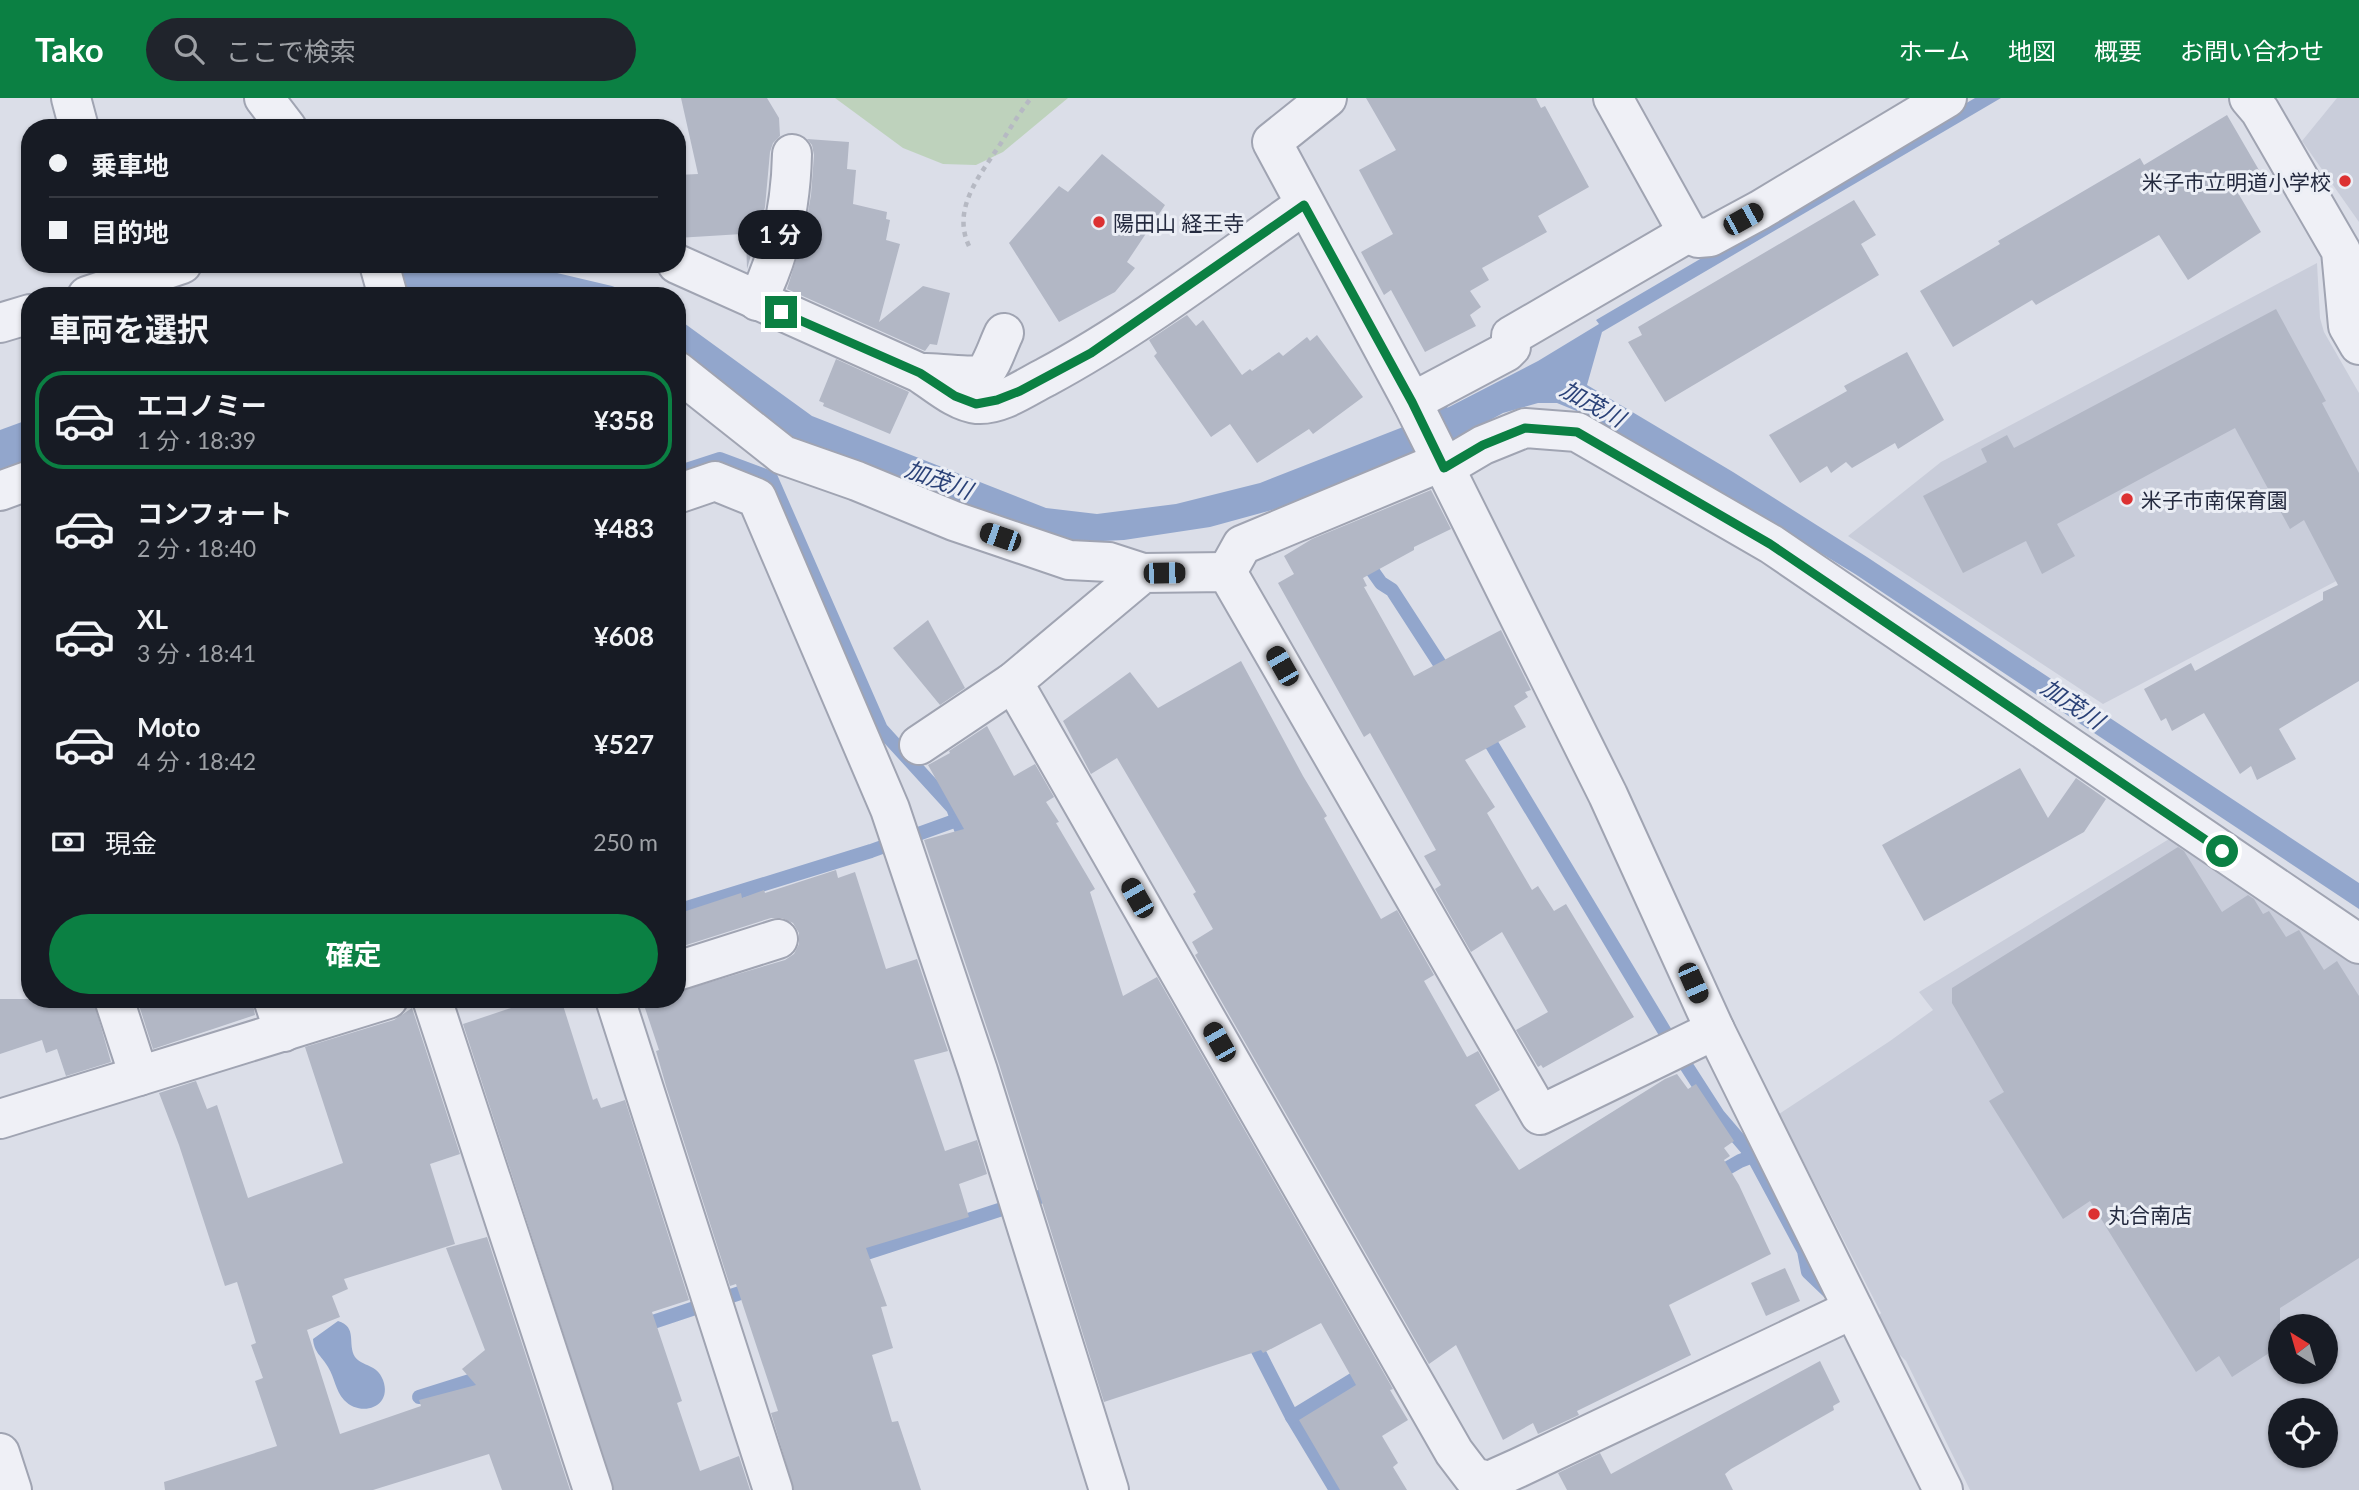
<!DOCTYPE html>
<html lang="ja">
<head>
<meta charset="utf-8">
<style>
	body { margin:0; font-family:Lato,"Noto Sans JP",sans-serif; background:#20242c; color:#f1f3f6; height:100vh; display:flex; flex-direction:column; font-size:26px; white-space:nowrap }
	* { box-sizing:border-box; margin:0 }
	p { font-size:23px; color:#9ea1a6 }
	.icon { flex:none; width:38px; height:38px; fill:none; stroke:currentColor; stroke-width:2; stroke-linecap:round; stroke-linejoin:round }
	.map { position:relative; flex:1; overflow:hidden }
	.side { position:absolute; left:21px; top:189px; width:665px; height:721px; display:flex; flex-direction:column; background:#171b24; border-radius:28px; box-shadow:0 2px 5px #0004 }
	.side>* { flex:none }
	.guide { position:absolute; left:21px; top:21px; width:665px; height:154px; border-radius:28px; box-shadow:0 2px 5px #0004; display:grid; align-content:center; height:154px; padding:0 28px; background:#171b24 }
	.needle { width:46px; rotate:323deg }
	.tools { position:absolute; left:2268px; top:1216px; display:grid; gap:14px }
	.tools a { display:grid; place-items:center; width:70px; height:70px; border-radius:50%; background:#171b24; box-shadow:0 2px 5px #0004; font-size:35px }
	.end { position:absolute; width:32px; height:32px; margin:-16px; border:9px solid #0b8043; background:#fff; box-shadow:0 0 0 4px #fff }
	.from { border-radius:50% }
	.bubble { position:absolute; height:49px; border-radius:24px; background:#171b24; box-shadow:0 2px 5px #0004; font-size:23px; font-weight:700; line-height:49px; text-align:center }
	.car { position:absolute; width:21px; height:42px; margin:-21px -10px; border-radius:9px; box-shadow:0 0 5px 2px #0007; background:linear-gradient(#222 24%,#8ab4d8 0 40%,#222 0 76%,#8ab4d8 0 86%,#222 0) }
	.guide b { display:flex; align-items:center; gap:24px; height:66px; font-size:26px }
	.guide b+b { border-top:2px solid #363941 }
	.guide i { width:18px; height:18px; background:#f1f3f6 }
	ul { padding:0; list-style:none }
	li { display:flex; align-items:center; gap:21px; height:98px; margin:0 14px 10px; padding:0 14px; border:4px solid transparent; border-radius:28px }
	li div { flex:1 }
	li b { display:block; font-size:26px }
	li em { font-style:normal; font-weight:700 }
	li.active { border-color:#0b8043 }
	li>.icon { width:63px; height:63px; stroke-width:1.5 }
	h2 { padding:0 28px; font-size:32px; line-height:84px }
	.pay { display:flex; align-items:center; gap:18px; height:77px; padding:0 28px; font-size:26px }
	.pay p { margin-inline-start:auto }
	.cta { display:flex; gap:14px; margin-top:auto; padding:14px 28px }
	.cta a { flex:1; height:80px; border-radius:42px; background:#0b8043; color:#fff; font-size:28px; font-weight:700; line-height:80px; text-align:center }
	header { display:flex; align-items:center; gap:42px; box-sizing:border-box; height:98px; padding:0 35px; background:#0b8043; color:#fff }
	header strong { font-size:33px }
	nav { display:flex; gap:38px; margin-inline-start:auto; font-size:24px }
	.search { width:490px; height:63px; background:#20242c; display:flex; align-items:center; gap:18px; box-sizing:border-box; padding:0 24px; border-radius:38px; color:#9ea1a6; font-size:26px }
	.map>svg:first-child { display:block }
	.built { fill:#c9cdda; fill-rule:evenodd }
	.green { fill:#bed2bc }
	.water { fill:#92a6cc }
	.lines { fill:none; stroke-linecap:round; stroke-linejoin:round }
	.stream { stroke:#92a6cc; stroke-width:14 }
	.building { fill:#b2b7c5 }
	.minor-casing { stroke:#a0a4b2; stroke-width:42 }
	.path { stroke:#b6b9c3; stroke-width:4.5; stroke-dasharray:5 5; stroke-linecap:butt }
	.minor { stroke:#eff0f6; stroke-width:38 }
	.route { stroke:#0b8043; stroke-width:9 }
	.poi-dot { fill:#dc3132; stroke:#ebeef5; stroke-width:2.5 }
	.labels { text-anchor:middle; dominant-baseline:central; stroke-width:6; stroke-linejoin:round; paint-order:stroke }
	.poi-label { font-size:21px; fill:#242a3f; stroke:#ebeef5; text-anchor:start }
	.water-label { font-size:23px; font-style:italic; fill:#2a4177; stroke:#ebeef5 }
</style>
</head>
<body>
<header>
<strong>Tako</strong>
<div class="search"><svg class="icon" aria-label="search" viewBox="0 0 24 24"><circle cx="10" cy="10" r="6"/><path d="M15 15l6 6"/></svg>ここで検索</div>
<nav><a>ホーム</a><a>地図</a><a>概要</a><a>お問い合わせ</a></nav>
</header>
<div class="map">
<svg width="2359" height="1392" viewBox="0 0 2359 1392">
	<rect width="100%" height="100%" fill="#dbdee8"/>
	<g class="built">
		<path d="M 2337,0 L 2359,0 L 2359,124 L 2302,43 Z"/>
		<path d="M 2317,165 L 2320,220 L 2324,234 L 2359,295 L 2359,471 L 2103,606 L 1848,438 L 1941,364 Z"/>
		<path d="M 2174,738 L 2359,862 L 2359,1392 L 1970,1392 L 1906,1263 L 1895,1252 L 1878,1219 L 1881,1215 L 1779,1016 L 1890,943 L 1933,912 L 1919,894 ZM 2280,1228 L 2326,1228 L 2326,1274 L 2280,1274 ZM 2280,1312 L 2326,1312 L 2326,1358 L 2280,1358 Z"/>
	</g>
	<path class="green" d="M 835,0 L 1068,0 L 1003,54 L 976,67 L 943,66 L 903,50 Z"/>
	<g class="water">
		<path d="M 1975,0 L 2001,0 L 1602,234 L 1587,287 L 1733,374 L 1867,459 L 2359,785 L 2359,811 L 1855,476 L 1719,393 L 1579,314 L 1557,305 L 1538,305 L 1503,315 L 1454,342 L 1290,407 L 1210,429 L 1124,442 L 1083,444 L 1057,440 L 1027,431 L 797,342 L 677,252 L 677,220 L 812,318 L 1046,410 L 1097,416 L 1176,406 L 1260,385 L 1403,329 L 1457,294 L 1447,310 L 1538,263 L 1599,226 L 1596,222 Z"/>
		<path d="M 397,166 L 519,166 L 612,188 L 638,198 L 358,198 L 374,192 Z"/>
		<path d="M 30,321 L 30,368 L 0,379 L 0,332 Z"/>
		<path d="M 338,1223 C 358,1229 347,1246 355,1259 C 363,1269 377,1266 383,1282 C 393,1309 361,1320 344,1302 C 335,1292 335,1280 328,1269 C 322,1258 314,1255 313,1241 Z"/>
	</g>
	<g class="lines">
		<g class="stream">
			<path d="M 677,375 L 720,361 L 771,380 L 881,631 L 953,710 L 967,747"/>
			<path d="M 1364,461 L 1381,485 L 1392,492 L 1449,580"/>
			<path d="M 1483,632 L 1671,944 L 1718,1017 L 1753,1058 L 1804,1153 L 1808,1174 L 1831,1196"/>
			<path d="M 677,813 L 871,753 L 957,722"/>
			<path d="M 1712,1079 L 1740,1063 L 1753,1058"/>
			<path d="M 851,1160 L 1058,1093"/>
			<path d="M 638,1229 L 755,1190"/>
			<path d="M 1250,1237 L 1292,1319 L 1336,1392"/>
			<path d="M 419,1299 L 489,1277"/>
			<path d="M 1292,1319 L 1369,1272"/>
		</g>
	</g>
	<g class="building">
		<path d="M 681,0 L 767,0 L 779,20 L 780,38 L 773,45 L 770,54 L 765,109 L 747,171 L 746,138 L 742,139 L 742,136 L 677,140 L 677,77 L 698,76 Z"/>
		<path d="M 1366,0 L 1536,0 L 1541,10 L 1545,8 L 1589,89 L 1538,118 L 1547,134 L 1482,170 L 1489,182 L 1470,193 L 1481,209 L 1470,217 L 1476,228 L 1425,254 L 1391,192 L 1384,197 L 1361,154 L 1393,136 L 1359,72 L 1396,52 Z"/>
		<path d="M 2227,17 L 2263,79 L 2238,95 L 2261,134 L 2188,182 L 2159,137 L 2036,207 L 2032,202 L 1953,249 L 1920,193 L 2000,146 L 1998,143 L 2140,60 L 2144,67 Z"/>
		<path d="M 807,41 L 849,44 L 847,71 L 856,72 L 853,106 L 887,114 L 886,121 L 890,122 L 886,142 L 900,146 L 879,224 L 923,188 L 950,195 L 937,247 L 930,246 L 925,253 L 787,191 L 804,137 L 811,97 L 814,57 L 812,47 Z"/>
		<path d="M 1102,56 L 1165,107 L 1127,164 L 1135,170 L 1115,194 L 1059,224 L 1009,145 L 1059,88 L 1068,94 Z"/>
		<path d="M 1854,102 L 1876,137 L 1861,146 L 1879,177 L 1665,304 L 1628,244 L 1642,237 L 1638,229 Z"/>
		<path d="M 2276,211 L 2326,303 L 2322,305 L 2359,375 L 2359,583 L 2279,631 L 2296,661 L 2257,682 L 2251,668 L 2240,676 L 2204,615 L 2172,633 L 2166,620 L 2161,623 L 2144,591 L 2191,565 L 2195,573 L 2323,502 L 2323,494 L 2338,487 L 2304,422 L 2290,431 L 2235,330 L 2057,426 L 2075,458 L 2042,476 L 2026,443 L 1963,475 L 1923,398 L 1987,364 L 1981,351 L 2007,337 L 2014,350 Z"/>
		<path d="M 1187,217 L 1196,228 L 1203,222 L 1242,277 L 1250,271 L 1252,273 L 1279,254 L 1283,258 L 1307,239 L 1310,243 L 1317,237 L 1363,299 L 1313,336 L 1309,331 L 1257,365 L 1230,326 L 1211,339 L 1154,258 L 1157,255 L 1149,242 Z"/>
		<path d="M 1907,254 L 1944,322 L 1898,351 L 1895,345 L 1852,370 L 1846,364 L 1831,375 L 1827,368 L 1800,385 L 1769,337 L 1847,293 L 1844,288 Z"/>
		<path d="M 836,261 L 909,294 L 890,336 L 823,308 L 824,305 L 819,303 Z"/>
		<path d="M 1431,392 L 1451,431 L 1414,449 L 1414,452 L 1363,480 L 1367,488 L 1364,489 L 1414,578 L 1501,532 L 1531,592 L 1525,594 L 1528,599 L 1514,608 L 1526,629 L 1465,662 L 1495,709 L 1487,715 L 1532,792 L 1538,788 L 1554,813 L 1566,806 L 1634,919 L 1543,970 L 1541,967 L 1538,969 L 1516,932 L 1548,914 L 1502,834 L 1471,854 L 1435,791 L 1441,787 L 1424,758 L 1436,752 L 1370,635 L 1364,639 L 1278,485 L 1294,476 L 1284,458 L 1312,441 Z"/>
		<path d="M 928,522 L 965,590 L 940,607 L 893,550 Z"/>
		<path d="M 1241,563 L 1303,678 L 1327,718 L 1324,720 L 1381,821 L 1397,812 L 1434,877 L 1424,883 L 1467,959 L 1478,953 L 1500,992 L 1475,1007 L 1519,1072 L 1665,981 L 1677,976 L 1688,991 L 1696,986 L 1734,1043 L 1724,1050 L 1730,1058 L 1724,1062 L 1739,1087 L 1771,1156 L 1669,1207 L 1691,1257 L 1577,1313 L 1579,1317 L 1538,1336 L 1533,1325 L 1503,1342 L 1456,1247 L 1429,1266 L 1195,857 L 1198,855 L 1192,844 L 1213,831 L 1193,796 L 1196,794 L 1117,660 L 1091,676 L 1063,623 L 1130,574 L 1158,610 Z"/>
		<path d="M 987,628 L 1014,678 L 1035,666 L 1054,699 L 1046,704 L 1059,724 L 1056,725 L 1095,791 L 1090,794 L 1123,898 L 1157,879 L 1393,1291 L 1390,1292 L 1408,1322 L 1382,1338 L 1398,1365 L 1393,1369 L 1407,1392 L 1340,1392 L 1299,1322 L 1356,1287 L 1321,1225 L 1263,1255 L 1261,1252 L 1104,1304 L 999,966 L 924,742 L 964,731 L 928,667 L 950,655 L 949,653 Z"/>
		<path d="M 2020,670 L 2048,720 L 2076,680 L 2106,701 L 2084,734 L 1924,823 L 1882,747 Z"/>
		<path d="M 2178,749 L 2184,753 L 2222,814 L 2248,797 L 2254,801 L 2263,816 L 2269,813 L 2286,839 L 2299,832 L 2324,872 L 2337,863 L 2359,898 L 2359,1160 L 2280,1210 L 2280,1248 L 2232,1279 L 2219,1258 L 2196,1274 L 2090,1103 L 2063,1121 L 1989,1003 L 2004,994 L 1952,905 L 1952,890 Z"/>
		<path d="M 836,772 L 838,780 L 855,774 L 886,871 L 917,861 L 948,953 L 914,962 L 945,1053 L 977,1042 L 987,1076 L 959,1086 L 969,1119 L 866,1150 L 887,1208 L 881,1209 L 893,1250 L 872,1257 L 892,1324 L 898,1323 L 921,1392 L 794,1392 L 771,1315 L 778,1313 L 736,1186 L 730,1188 L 666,988 L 656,953 L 659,952 L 642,901 L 677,901 L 677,894 L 785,862 L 794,856 L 799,846 L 799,835 L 793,825 L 782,820 L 771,820 L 677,850 L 677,816 L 741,795 L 742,800 L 764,792 L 765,795 Z"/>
		<path d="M 0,901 L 93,901 L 111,964 L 66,978 L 57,951 L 46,955 L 42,942 L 0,956 Z"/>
		<path d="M 137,901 L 252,901 L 255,917 L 153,951 Z"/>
		<path d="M 538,901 L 561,901 L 593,1002 L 597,1000 L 601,1010 L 625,1002 L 689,1202 L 652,1214 L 682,1303 L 677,1305 L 700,1373 L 739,1358 L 750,1392 L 614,1392 L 463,926 Z"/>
		<path d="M 412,910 L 460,1056 L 430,1066 L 455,1146 L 344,1181 L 348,1191 L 332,1198 L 340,1219 L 307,1232 L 340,1336 L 421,1308 L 419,1302 L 476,1287 L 462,1271 L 485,1252 L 446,1150 L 487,1139 L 570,1392 L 502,1392 L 489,1356 L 373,1392 L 165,1392 L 164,1384 L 277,1348 L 255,1283 L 263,1280 L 251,1247 L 256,1245 L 237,1184 L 225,1188 L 179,1047 L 159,995 L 196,983 L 207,1011 L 217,1007 L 248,1100 L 343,1065 L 305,949 L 394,922 Z"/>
		<path d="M 1785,1170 L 1800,1203 L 1766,1218 L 1751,1185 Z"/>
		<path d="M 1820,1263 L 1840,1304 L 1833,1308 L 1834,1312 L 1731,1371 L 1725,1376 L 1733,1392 L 1567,1392 L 1558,1375 L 1600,1355 L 1611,1376 Z"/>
	</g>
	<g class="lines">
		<g class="minor-casing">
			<g id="minor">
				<path d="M 71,0 L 79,30"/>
				<path d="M 264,0 L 287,30"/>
				<path d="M 1613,0 L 1688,135 L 1698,140 L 1710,139 L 1760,112 L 1947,0"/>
				<path d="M 2249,0 L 2260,13 L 2341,153 L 2348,228 L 2359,247"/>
				<path d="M 379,166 L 388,198"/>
				<path d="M 677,166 L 920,275 C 937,286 957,304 977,306 C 1000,308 1026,289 1046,279 C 1137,230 1220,166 1304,107"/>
				<path d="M 87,198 L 182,166"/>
				<path d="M 757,203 C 780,158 791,107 792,56"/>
				<path d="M 0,225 L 30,216"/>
				<path d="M 677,273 L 783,357 L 857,383 L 954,423 L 1069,462 L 1109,464 L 1143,475"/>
				<path d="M 926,275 C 937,275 977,280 983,276 C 992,268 998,247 1004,235"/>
				<path d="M 1412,304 L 1506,254 L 1511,249 L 1511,238 L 1688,135"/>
				<path d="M 1444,370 L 1483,347 L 1525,330 L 1577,334 L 1771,446 L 2359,846"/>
				<path d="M 0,393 L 30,382"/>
				<path d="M 677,396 L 715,383 L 757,400 L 890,711 L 978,973 L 1109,1392"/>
				<path d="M 1227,474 L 1242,447 L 1441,364"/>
				<path d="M 1013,584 L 1454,1354 L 1473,1379 L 1489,1383 L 1518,1370 L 1853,1211"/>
				<path d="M 919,647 L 1013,584 L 1143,475 L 1227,474 L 1540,1017 L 1715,932 L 1608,697 L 1412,304 L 1272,44 L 1327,0"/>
				<path d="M 677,873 L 778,841"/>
				<path d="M 114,901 L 139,978"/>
				<path d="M 273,901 L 284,934"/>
				<path d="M 432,901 L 593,1392"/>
				<path d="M 615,901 L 773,1392"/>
				<path d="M 1715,932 L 1943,1392"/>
				<path d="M 0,1021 L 388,901"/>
				<path d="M 0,1355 L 12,1392"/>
			</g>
		</g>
		<path class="path" d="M 969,148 C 951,110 981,76 1001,45 C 1011,29 1020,14 1031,0"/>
		<use href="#minor" class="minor"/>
	</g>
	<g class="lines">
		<path class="route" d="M 781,214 L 920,275 L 955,298 L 976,306 L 997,302 L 1020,293 L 1091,255 L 1304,107 L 1412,304 L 1444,370 L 1483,347 L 1525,330 L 1577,334 L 1770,446 L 2222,753"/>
	</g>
	<g class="poi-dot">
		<circle cx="2345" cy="83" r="7"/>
		<circle cx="1099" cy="124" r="7"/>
		<circle cx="2127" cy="401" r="7"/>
		<circle cx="2094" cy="1116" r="7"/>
	</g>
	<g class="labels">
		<g class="poi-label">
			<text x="2331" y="83" text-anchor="end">米子市立明道小学校</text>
			<text x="1113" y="124">陽田山 経王寺</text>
			<text x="2141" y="401">米子市南保育園</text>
			<text x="2108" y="1116">丸合南店</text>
		</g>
		<g class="water-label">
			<text transform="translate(1593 305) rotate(29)">加茂川</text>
			<text transform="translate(939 381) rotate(20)">加茂川</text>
			<text transform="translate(2073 605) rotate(34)">加茂川</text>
		</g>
	</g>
</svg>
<div class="tools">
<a><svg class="needle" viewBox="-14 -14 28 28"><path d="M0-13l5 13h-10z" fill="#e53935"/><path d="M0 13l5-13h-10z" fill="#9ea1a6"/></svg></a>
<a><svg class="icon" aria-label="locate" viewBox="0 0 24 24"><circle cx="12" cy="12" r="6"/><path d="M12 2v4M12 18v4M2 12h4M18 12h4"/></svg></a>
</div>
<i class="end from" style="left:2222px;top:753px"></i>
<i class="end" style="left:781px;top:214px"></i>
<div class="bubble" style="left:738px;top:112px;width:84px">1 分</div>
<i class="car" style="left:1743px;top:121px;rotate:61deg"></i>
<i class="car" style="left:1000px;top:439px;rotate:289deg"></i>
<i class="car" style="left:1164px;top:475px;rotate:89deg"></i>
<i class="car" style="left:1282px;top:568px;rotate:330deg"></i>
<i class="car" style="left:1137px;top:800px;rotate:330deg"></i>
<i class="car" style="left:1693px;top:885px;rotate:156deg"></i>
<i class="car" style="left:1219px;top:944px;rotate:330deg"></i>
<div class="guide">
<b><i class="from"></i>乗車地</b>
<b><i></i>目的地</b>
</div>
<section class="side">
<h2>車両を選択</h2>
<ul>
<li class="active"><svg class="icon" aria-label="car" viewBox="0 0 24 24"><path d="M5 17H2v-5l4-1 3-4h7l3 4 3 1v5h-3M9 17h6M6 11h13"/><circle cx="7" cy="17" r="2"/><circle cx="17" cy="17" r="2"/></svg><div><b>エコノミー</b><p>1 分 · 18:39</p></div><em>¥358</em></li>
<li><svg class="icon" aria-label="car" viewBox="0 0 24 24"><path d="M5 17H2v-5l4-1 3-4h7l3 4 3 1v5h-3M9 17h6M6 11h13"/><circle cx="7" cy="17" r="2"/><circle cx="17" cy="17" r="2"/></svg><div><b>コンフォート</b><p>2 分 · 18:40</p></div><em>¥483</em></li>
<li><svg class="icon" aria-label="car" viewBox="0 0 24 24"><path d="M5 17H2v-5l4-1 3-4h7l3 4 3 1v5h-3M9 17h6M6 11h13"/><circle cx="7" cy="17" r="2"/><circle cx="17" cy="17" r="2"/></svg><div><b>XL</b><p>3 分 · 18:41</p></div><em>¥608</em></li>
<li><svg class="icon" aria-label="car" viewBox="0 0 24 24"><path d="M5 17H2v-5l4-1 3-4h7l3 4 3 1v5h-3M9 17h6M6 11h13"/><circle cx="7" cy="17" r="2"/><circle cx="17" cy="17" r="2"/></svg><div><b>Moto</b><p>4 分 · 18:42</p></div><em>¥527</em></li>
</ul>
<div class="pay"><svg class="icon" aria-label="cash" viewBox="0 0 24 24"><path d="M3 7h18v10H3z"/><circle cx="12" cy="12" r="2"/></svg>現金<p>250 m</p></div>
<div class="cta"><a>確定</a></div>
</section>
</div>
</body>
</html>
